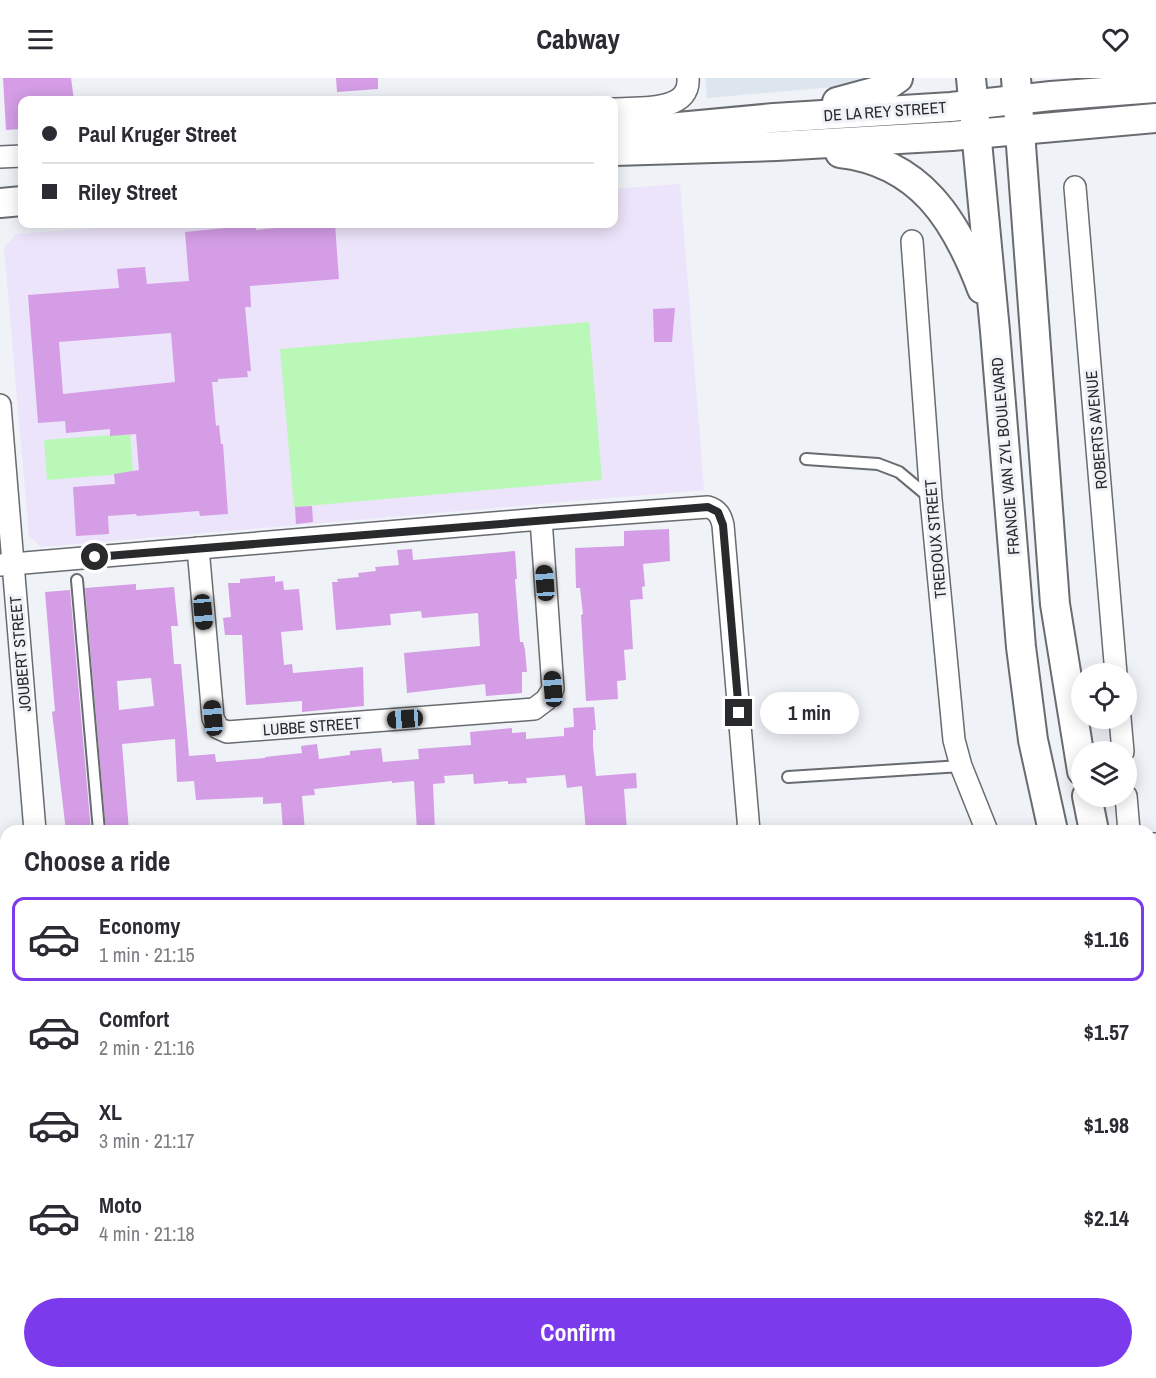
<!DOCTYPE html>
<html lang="en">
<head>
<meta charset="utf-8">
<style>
	body { margin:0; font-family:"Archivo Narrow",sans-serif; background:#f2f2f3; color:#2b2b33; height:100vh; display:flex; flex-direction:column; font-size:22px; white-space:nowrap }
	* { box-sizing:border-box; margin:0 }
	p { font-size:20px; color:#7c7c81 }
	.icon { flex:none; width:33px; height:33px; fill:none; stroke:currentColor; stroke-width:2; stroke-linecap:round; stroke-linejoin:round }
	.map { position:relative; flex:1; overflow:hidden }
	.sheet { position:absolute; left:0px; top:747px; width:1156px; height:554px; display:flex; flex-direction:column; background:#fff; border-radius:18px 18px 0 0; box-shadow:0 3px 15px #0003 }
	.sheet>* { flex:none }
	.top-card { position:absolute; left:18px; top:18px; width:600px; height:132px; border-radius:12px; box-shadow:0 3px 15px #0003; display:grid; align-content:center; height:132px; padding:0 24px; background:#fff }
	.tools { position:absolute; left:1071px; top:585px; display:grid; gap:12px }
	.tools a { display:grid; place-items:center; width:66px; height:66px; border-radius:50%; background:#fff; box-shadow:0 3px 15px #0003; font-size:30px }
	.end { position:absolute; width:27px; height:27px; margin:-14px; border:8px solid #282a2b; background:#fff; box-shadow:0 0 0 3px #fff }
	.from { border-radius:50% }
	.bubble { position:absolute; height:42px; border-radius:21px; background:#fff; box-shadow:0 3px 15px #0003; font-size:20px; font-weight:800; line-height:42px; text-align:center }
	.car { position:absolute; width:18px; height:36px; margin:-18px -9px; border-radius:8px; box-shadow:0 0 4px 2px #0007; background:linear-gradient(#222 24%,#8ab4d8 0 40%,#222 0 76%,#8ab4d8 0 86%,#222 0) }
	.top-card b { display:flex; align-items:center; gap:21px; height:57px; font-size:22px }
	.top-card b+b { border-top:2px solid #e1e1e2 }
	.top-card i { width:15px; height:15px; background:#2b2b33 }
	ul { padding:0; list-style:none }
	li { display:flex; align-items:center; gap:18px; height:84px; margin:0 12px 9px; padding:0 12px; border:3px solid transparent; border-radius:12px }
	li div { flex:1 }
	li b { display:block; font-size:22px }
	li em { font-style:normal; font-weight:800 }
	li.selected { border-color:#7c3aed }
	li>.icon { width:54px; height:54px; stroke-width:1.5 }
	h2 { padding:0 24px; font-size:27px; line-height:72px }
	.primary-button { display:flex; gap:12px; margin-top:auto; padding:12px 24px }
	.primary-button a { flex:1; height:69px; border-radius:36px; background:#7c3aed; color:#fff; font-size:24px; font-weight:800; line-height:69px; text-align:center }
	header { display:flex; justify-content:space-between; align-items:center; height:78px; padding:0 24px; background:#fff; font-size:27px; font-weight:800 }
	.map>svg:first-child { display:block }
	.built { fill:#dde5ef }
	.education { fill:#ece4fa }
	.green { fill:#baf8b7 }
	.building { fill:#d49de6; fill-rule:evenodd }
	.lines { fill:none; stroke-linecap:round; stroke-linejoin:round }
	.lane-casing { stroke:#686b6f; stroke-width:14 }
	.street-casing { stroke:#686b6f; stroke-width:24 }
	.secondary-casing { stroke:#686b6f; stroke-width:32 }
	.path { stroke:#8a8d90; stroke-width:3; stroke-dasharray:1.5 4.5; stroke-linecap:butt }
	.lane { stroke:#fff; stroke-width:10 }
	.street { stroke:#fff; stroke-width:21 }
	.secondary { stroke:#fff; stroke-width:28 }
	.route { stroke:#282a2b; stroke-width:8 }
	.labels { text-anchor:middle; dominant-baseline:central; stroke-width:6; stroke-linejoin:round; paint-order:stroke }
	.street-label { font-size:16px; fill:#282a2b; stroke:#eff2f7 }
</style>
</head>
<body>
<header><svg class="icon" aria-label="menu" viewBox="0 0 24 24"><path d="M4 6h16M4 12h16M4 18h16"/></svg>Cabway<svg class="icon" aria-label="heart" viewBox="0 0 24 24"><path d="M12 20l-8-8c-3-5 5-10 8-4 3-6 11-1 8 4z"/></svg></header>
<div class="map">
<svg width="1156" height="1300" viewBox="0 0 1156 1300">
	<rect width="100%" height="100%" fill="#eff2f7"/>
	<path class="built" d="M 705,0 L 874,0 L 858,7 L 707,20 Z"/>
	<path class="education" d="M 680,106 L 704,412 L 41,469 L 29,458 L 4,170 L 16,156 L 151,146 L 614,146 L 614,111 Z"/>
	<g class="green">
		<path d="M 589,244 L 602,402 L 294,429 L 280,271 Z"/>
		<path d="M 130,355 L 133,395 L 47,402 L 44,362 L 110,357 L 111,358 Z"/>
		<path d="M 608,1295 L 608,1300 L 95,1300 L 94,1295 Z"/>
	</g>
	<g class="building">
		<path d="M 3,0 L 71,0 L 74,22 L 22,22 L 22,51 L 6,52 Z"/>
		<path d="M 336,0 L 378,0 L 378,11 L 337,14 Z"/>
		<path d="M 285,146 L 335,146 L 339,201 L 250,208 L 251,229 L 245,229 L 251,293 L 247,293 L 248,299 L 218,301 L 218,304 L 212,304 L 216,348 L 219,347 L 221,366 L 223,366 L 228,436 L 200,438 L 199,433 L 137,438 L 136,436 L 108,438 L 109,456 L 76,458 L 73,409 L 115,406 L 114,396 L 139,392 L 136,356 L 110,358 L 110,351 L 66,355 L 65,343 L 38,345 L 28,217 L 119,210 L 117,191 L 145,189 L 147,206 L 189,203 L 185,154 L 256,147 L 256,152 L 285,149 ZM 171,255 L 175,304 L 63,316 L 59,264 Z"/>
		<path d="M 675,230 L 672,264 L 654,264 L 653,231 Z"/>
		<path d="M 312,428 L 313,444 L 296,446 L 295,429 Z"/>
		<path d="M 669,451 L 670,483 L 643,486 L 645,508 L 642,509 L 643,521 L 630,522 L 633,571 L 624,572 L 626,602 L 617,603 L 618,621 L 586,623 L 581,537 L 583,536 L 580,510 L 576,510 L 575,470 L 624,468 L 624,453 Z"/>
		<path d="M 412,471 L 413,482 L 515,473 L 517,501 L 515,501 L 520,564 L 523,564 L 525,572 L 527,594 L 522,594 L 522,615 L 486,618 L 485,606 L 407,615 L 404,575 L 480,568 L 478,535 L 422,540 L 421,533 L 390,536 L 391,547 L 336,552 L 332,504 L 338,504 L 337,501 L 359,499 L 358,495 L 376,493 L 375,489 L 399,487 L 397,472 Z"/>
		<path d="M 275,498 L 275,504 L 283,503 L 284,512 L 299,511 L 303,552 L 281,554 L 284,587 L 292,586 L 293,595 L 363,589 L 364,628 L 302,634 L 302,623 L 246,627 L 242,557 L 225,557 L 223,540 L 231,539 L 228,505 L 240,505 L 240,501 Z"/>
		<path d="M 136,506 L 136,512 L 174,509 L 178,548 L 171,548 L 174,586 L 181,586 L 189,678 L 215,676 L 216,684 L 265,680 L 265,679 L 302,675 L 301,668 L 317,666 L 319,681 L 350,677 L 350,673 L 381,670 L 383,684 L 419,681 L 418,671 L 471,667 L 470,654 L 512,650 L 512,655 L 526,654 L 526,661 L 564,658 L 564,650 L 574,649 L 573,630 L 594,629 L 596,652 L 593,652 L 593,668 L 596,698 L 636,695 L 637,710 L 624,711 L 627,753 L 586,753 L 582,708 L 567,710 L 565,697 L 526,700 L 527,705 L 508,706 L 508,703 L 474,706 L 473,696 L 444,698 L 445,705 L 433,706 L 435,753 L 417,753 L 414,703 L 392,705 L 392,703 L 314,711 L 315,717 L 302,718 L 305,753 L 283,753 L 281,725 L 263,726 L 263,719 L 196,722 L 194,703 L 177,704 L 175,661 L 122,666 L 129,753 L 106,753 L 85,510 ZM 151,600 L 154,628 L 119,632 L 117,603 Z"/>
		<path d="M 70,512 L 91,753 L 66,753 L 52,634 L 55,633 L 45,514 Z"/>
	</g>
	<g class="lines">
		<g class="lane-casing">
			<g id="lane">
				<path d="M 806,381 L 878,386 L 899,394 L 929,419"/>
				<path d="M 77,502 L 99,753"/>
				<path d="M 788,699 L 961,688"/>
			</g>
		</g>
		<g class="street-casing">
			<g id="street">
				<path d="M 614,31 C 637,29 691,35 688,0"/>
				<path d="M 0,79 L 22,78"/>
				<path d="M 1075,109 L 1116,596"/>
				<path d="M 912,163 L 931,421 L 954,662 L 961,688 L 987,753"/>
				<path d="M 0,327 L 35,753"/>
				<path d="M 198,470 L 213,640 L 218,650 L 227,654 L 534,631 L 546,622 L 553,611 L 541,441"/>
				<path d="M 0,487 L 541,441 L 708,429 C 718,432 721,438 723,447 L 749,753"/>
				<path d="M 1120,640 L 1123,674"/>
				<path d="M 1126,718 L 1129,753"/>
				<path d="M 1150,766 L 1156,766"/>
				<path d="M 1150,840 L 1156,853"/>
				<path d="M 0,861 L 6,860"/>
				<path d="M 0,1048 L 6,1048"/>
				<path d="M 1150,1140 L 1156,1153"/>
				<path d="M 0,1236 L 6,1235"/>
				<path d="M 81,1294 L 81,1300"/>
				<path d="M 794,1294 L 795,1300"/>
			</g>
		</g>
		<g class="secondary-casing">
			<g id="secondary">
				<path d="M 971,0 L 995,253 L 1021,569 L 1033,662 L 1053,753"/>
				<path d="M 1016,0 L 1055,526 L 1082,693"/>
				<path d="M 837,24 L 881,12 L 898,0"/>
				<path d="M 614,55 L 774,40 L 951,29 L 1051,18 L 1156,10"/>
				<path d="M 614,73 L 776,68 L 952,58 L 1156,40"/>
				<path d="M 840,75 C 920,84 956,142 982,211"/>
				<path d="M 0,125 L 22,123"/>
				<path d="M 1087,718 L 1094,753"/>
				<path d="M 1150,943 L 1156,958"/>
				<path d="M 1150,1053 L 1156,1066"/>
			</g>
		</g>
		<g class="path">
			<path d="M 192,1294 L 201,1300"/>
			<path d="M 598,1294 L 599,1300"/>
			<path d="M 412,1300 L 419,1294"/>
		</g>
		<use href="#lane" class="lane"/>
		<use href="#street" class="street"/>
		<use href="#secondary" class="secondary"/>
	</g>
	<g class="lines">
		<path class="route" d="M 95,479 L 708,429 L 718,434 L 723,447 L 739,635"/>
	</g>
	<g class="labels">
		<g class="street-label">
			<text transform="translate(885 33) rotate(-4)">DE LA REY STREET</text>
			<text transform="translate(1096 352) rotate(-95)">ROBERTS AVENUE</text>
			<text transform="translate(1005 378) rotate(-95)">FRANCIE VAN ZYL BOULEVARD</text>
			<text transform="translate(935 461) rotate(-95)">TREDOUX STREET</text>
			<text transform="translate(20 576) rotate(-95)">JOUBERT STREET</text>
			<text transform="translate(312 648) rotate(-4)">LUBBE STREET</text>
		</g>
	</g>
</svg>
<div class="tools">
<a><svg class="icon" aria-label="locate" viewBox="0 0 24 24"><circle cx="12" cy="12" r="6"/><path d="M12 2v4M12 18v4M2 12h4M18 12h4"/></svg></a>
<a><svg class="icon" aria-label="layers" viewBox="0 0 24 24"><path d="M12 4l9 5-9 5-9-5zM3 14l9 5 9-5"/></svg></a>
</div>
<i class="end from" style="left:95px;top:479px"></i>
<i class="end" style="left:739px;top:635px"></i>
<div class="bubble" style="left:760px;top:614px;width:99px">1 min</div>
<i class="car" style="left:545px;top:505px;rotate:356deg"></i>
<i class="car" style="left:203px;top:534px;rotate:175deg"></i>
<i class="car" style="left:553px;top:611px;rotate:356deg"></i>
<i class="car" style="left:213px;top:640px;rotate:355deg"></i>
<i class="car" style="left:405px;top:641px;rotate:266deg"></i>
<div class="top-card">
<b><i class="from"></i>Paul Kruger Street</b>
<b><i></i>Riley Street</b>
</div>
<section class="sheet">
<h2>Choose a ride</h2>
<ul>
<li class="selected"><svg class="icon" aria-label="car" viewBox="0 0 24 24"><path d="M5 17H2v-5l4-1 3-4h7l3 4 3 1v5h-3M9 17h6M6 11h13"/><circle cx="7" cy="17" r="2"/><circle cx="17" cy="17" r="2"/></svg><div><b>Economy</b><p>1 min · 21:15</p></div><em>$1.16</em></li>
<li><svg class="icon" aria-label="car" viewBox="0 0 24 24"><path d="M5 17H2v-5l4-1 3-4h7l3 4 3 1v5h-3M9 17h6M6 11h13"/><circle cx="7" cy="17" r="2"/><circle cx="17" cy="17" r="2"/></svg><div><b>Comfort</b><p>2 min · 21:16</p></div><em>$1.57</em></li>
<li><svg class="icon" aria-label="car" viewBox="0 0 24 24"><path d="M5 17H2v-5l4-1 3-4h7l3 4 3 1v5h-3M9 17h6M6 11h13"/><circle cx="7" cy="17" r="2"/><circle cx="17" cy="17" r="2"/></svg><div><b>XL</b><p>3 min · 21:17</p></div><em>$1.98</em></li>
<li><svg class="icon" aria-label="car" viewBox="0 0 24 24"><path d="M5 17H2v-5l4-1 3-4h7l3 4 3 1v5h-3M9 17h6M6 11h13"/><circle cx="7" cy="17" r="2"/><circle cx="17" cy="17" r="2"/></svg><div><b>Moto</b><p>4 min · 21:18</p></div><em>$2.14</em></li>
</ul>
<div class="primary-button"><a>Confirm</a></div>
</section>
</div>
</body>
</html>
